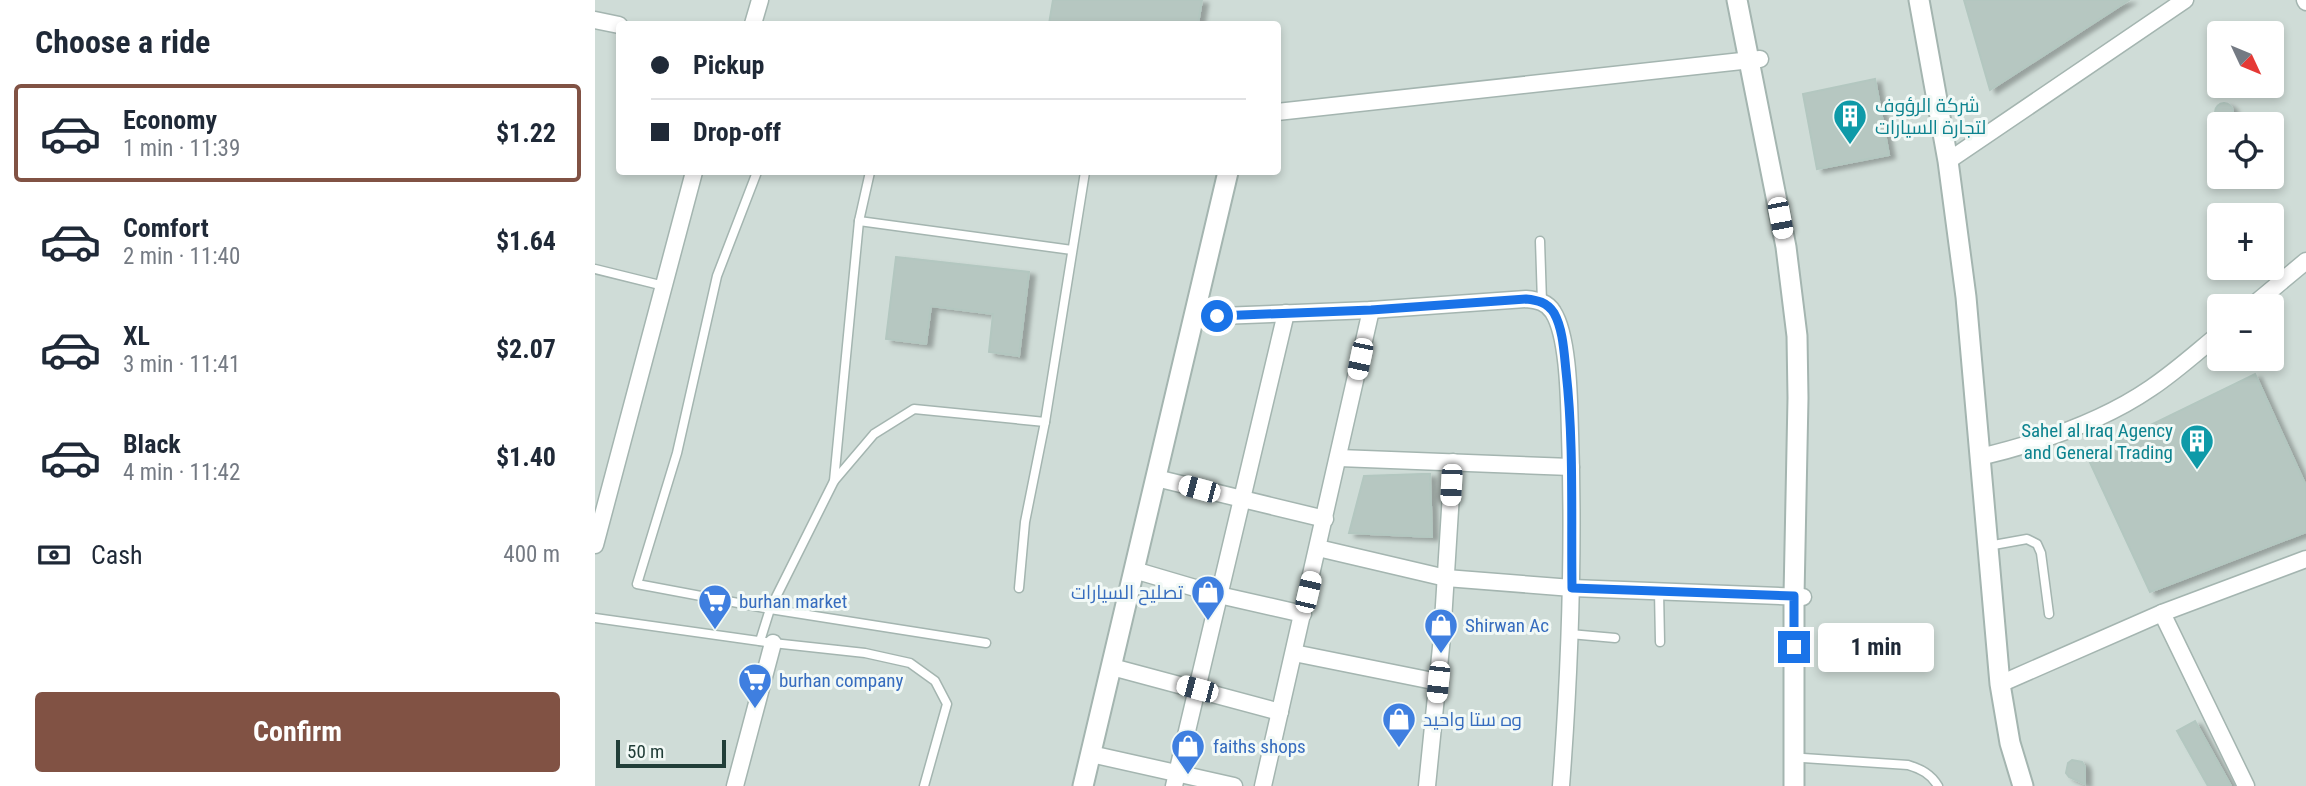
<!DOCTYPE html>
<html lang="en">
<head>
<meta charset="utf-8">
<style>
	body { margin:0; font-family:"Roboto Condensed",Cairo,sans-serif; background:#f6f6f7; color:#1f2937; height:100vh; display:flex; flex-direction:column; font-size:26px; white-space:nowrap }
	* { box-sizing:border-box; margin:0 }
	p { font-size:23px; color:#747a83 }
	.icon { flex:none; width:38px; height:38px; fill:none; stroke:currentColor; stroke-width:2; stroke-linecap:round; stroke-linejoin:round }
	.map { position:relative; flex:1; overflow:hidden }
	.panel { display:flex; flex-direction:column; background:#fff; width:595px }
	.panel>* { flex:none }
	.guide { position:absolute; left:21px; top:21px; width:665px; height:154px; border-radius:7px; box-shadow:0 4px 10px #0003; display:grid; align-content:center; height:154px; padding:0 35px; background:#fff }
	.needle { width:46px; rotate:134deg }
	.controls { position:absolute; left:1612px; top:21px; display:grid; gap:14px }
	.controls a { display:grid; place-items:center; width:77px; height:77px; border-radius:7px; background:#fff; box-shadow:0 4px 10px #0003; font-size:35px }
	.scale { position:absolute; left:21px; bottom:18px; width:110px; box-sizing:border-box; padding-left:7px; border:4px solid #213e38; border-top:0; font-size:19px; line-height:24px; white-space:nowrap; color:#213e38; -webkit-text-stroke:5px #f2f9f6; paint-order:stroke }
	.end { position:absolute; width:32px; height:32px; margin:-16px; border:9px solid #1a73e8; background:#fff; box-shadow:0 0 0 4px #fff }
	.from { border-radius:50% }
	.bubble { position:absolute; height:49px; border-radius:7px; background:#fff; box-shadow:0 4px 10px #0003; font-size:23px; font-weight:700; line-height:49px; text-align:center }
	.car { position:absolute; width:21px; height:42px; margin:-21px -10px; border-radius:9px; box-shadow:0 0 5px 2px #0007; background:linear-gradient(#fff 24%,#345 0 40%,#fff 0 76%,#345 0 86%,#fff 0) }
	.guide b { display:flex; align-items:center; gap:24px; height:66px; font-size:26px }
	.guide b+b { border-top:2px solid #e0e1e3 }
	.guide i { width:18px; height:18px; background:#1f2937 }
	ul { padding:0; list-style:none }
	li { display:flex; align-items:center; gap:21px; height:98px; margin:0 14px 10px; padding:0 21px; border:4px solid transparent; border-radius:7px }
	li div { flex:1 }
	li b { display:block; font-size:26px }
	li em { font-style:normal; font-weight:700 }
	li.selected { border-color:#815244 }
	li>.icon { width:63px; height:63px; stroke-width:1.5 }
	h2 { padding:0 35px; font-size:32px; line-height:84px }
	.pay { display:flex; align-items:center; gap:18px; height:77px; padding:0 35px; font-size:26px }
	.pay p { margin-inline-start:auto }
	.cta { display:flex; gap:14px; margin-top:auto; padding:14px 35px }
	.cta a { flex:1; height:80px; border-radius:7px; background:#815244; color:#fff; font-size:28px; font-weight:700; line-height:80px; text-align:center }
	main { display:flex; flex:1; min-height:0 }
	.map>svg:first-child { display:block }
	.built { fill:#cfdcd7; fill-rule:evenodd }
	.building { fill:#b6c7c1; stroke:#b3c7c0; stroke-width:2; filter:url(#shadow) }
	.lines { fill:none; stroke-linecap:round; stroke-linejoin:round }
	.service-casing { stroke:#a4b5b0; stroke-width:11 }
	.minor-casing { stroke:#a4b5b0; stroke-width:19 }
	.tertiary-casing { stroke:#a4b5b0; stroke-width:23 }
	.service { stroke:#fff; stroke-width:8 }
	.minor { stroke:#fff; stroke-width:16 }
	.tertiary { stroke:#fff; stroke-width:19 }
	.route { stroke:#1a73e8; stroke-width:9 }
	.labels { text-anchor:middle; dominant-baseline:central; stroke-width:6; stroke-linejoin:round; paint-order:stroke }
	.culture-label { font-size:19px; fill:#0d838f; stroke:#f2f9f6; text-anchor:start }
	.shop-label { font-size:19px; fill:#366cbe; stroke:#f2f9f6; text-anchor:start }
</style>
</head>
<body>
<main>
<section class="panel">
<h2>Choose a ride</h2>
<ul>
<li class="selected"><svg class="icon" aria-label="car" viewBox="0 0 24 24"><path d="M5 17H2v-5l4-1 3-4h7l3 4 3 1v5h-3M9 17h6M6 11h13"/><circle cx="7" cy="17" r="2"/><circle cx="17" cy="17" r="2"/></svg><div><b>Economy</b><p>1 min · 11:39</p></div><em>$1.22</em></li>
<li><svg class="icon" aria-label="car" viewBox="0 0 24 24"><path d="M5 17H2v-5l4-1 3-4h7l3 4 3 1v5h-3M9 17h6M6 11h13"/><circle cx="7" cy="17" r="2"/><circle cx="17" cy="17" r="2"/></svg><div><b>Comfort</b><p>2 min · 11:40</p></div><em>$1.64</em></li>
<li><svg class="icon" aria-label="car" viewBox="0 0 24 24"><path d="M5 17H2v-5l4-1 3-4h7l3 4 3 1v5h-3M9 17h6M6 11h13"/><circle cx="7" cy="17" r="2"/><circle cx="17" cy="17" r="2"/></svg><div><b>XL</b><p>3 min · 11:41</p></div><em>$2.07</em></li>
<li><svg class="icon" aria-label="car" viewBox="0 0 24 24"><path d="M5 17H2v-5l4-1 3-4h7l3 4 3 1v5h-3M9 17h6M6 11h13"/><circle cx="7" cy="17" r="2"/><circle cx="17" cy="17" r="2"/></svg><div><b>Black</b><p>4 min · 11:42</p></div><em>$1.40</em></li>
</ul>
<div class="pay"><svg class="icon" aria-label="cash" viewBox="0 0 24 24"><path d="M3 7h18v10H3z"/><circle cx="12" cy="12" r="2"/></svg>Cash<p>400 m</p></div>
<div class="cta"><a>Confirm</a></div>
</section>
<div class="map">
<svg width="1711" height="786" viewBox="0 0 1711 786">
	<defs>
		<filter id="shadow"><feDropShadow dx="6" dy="3.5" stdDeviation="2" flood-color="#0004"/></filter>
	</defs>
	<rect width="100%" height="100%" fill="#e1ede8"/>
	<path class="built" d="M 0,0 L 1711,0 L 1711,786 L 0,786 ZM 24,24 L 682,24 L 682,172 L 24,172 ZM 1624,33 L 1676,33 L 1676,86 L 1624,86 ZM 1624,124 L 1676,124 L 1676,177 L 1624,177 ZM 1624,215 L 1676,215 L 1676,268 L 1624,268 ZM 1624,306 L 1676,306 L 1676,359 L 1624,359 Z"/>
	<g class="building">
		<path d="M 458,0 L 607,0 L 603,24 L 454,24 Z"/>
		<path d="M 1369,0 L 1534,0 L 1395,90 Z"/>
		<path d="M 1280,79 L 1294,155 L 1222,169 L 1208,94 Z"/>
		<circle cx="1629" cy="112" r="9"/>
		<path d="M 301,257 L 434,272 L 424,356 L 394,352 L 398,314 L 336,306 L 331,344 L 291,339 Z"/>
		<path d="M 1660,374 L 1711,486 L 1711,532 L 1555,592 L 1492,456 Z"/>
		<path d="M 827,474 L 835,474 L 837,537 L 754,533 L 769,476 Z"/>
		<path d="M 1600,721 L 1636,786 L 1613,786 L 1582,731 Z"/>
		<path d="M 1477,760 L 1487,762 L 1490,767 L 1490,784 L 1474,777 L 1471,773 L 1473,763 Z"/>
	</g>
	<g class="lines">
		<g class="service-casing">
			<g id="service">
				<path d="M 162,172 L 122,276 L 82,453 L 42,584 L 175,609 L 391,643"/>
				<path d="M 264,221 L 477,250"/>
				<path d="M 945,241 L 947,302"/>
				<path d="M 0,269 L 69,286"/>
				<path d="M 239,481 L 279,434 L 319,409 L 450,422"/>
				<path d="M 1393,546 L 1432,539 L 1442,544 L 1446,553 L 1454,614"/>
				<path d="M 424,588 L 430,522 L 450,422 L 490,172"/>
				<path d="M 1064,591 L 1065,642"/>
				<path d="M 0,618 L 178,643 L 270,653 L 315,663 L 340,681 L 352,704 L 329,786"/>
				<path d="M 975,634 L 1020,638"/>
				<path d="M 165,641 L 175,609 L 239,481 L 264,221 L 275,172"/>
				<path d="M 1208,758 L 1313,765 C 1326,769 1336,774 1343,786"/>
			</g>
		</g>
		<g class="minor-casing">
			<g id="minor">
				<path d="M 1710,0 L 1711,2"/>
				<path d="M 0,20 L 24,25"/>
				<path d="M 158,24 L 165,0"/>
				<path d="M 682,112 L 1165,59"/>
				<path d="M 1353,161 L 1590,0"/>
				<path d="M 1657,306 L 1711,261"/>
				<path d="M 599,317 L 776,310 L 931,299 C 942,300 952,302 958,312 C 974,337 974,403 975,433 C 979,551 975,668 966,786"/>
				<path d="M 1385,457 C 1444,443 1505,423 1556,388 C 1580,372 1602,352 1624,334"/>
				<path d="M 744,458 L 976,467"/>
				<path d="M 561,478 L 730,519"/>
				<path d="M 0,545 L 99,172"/>
				<path d="M 723,548 L 851,578 L 977,588 L 1208,597"/>
				<path d="M 539,570 L 624,595 L 708,614"/>
				<path d="M 1567,613 L 1651,786"/>
				<path d="M 699,653 L 843,682"/>
				<path d="M 517,667 L 685,712"/>
				<path d="M 1405,684 L 1567,613 L 1711,559"/>
				<path d="M 496,754 L 639,786"/>
				<path d="M 140,786 L 178,643"/>
				<path d="M 579,786 L 691,313"/>
				<path d="M 668,786 L 776,310"/>
				<path d="M 832,786 L 847,637 L 858,462"/>
			</g>
		</g>
		<g class="tertiary-casing">
			<g id="tertiary">
				<path d="M 1142,0 L 1191,247 L 1202,336 L 1203,398 L 1199,596 L 1199,786"/>
				<path d="M 1324,0 L 1353,161 L 1371,297 L 1405,684 L 1415,743 L 1428,786"/>
				<path d="M 488,786 L 633,172"/>
			</g>
		</g>
		<use href="#service" class="service"/>
		<use href="#minor" class="minor"/>
		<use href="#tertiary" class="tertiary"/>
	</g>
	<g class="lines">
		<path class="route" d="M 622,316 L 776,310 L 931,299 C 942,300 952,302 959,313 C 968,329 969,352 971,371 C 979,442 976,515 977,588 L 1199,596 L 1199,647"/>
	</g>
	<defs>
		<g id="building-pin" transform="scale(1.75)"><path d="M0 17L-7.5 6A9.5 9.5 0 1 1 7.5 6Z" fill="#0f9aa8" stroke="#f2f9f6"/><path d="M-4-6H4V6H1V3H-1V6H-4ZM-2.5-4.3h1.7v1.8h-1.7ZM.8-4.3h1.7v1.8H.8ZM-2.5-1h1.7V.8h-1.7ZM.8-1h1.7V.8H.8Z" fill="#fff"/></g>
		<g id="shop-pin" transform="scale(1.75)"><path d="M0 17L-7.5 6A9.5 9.5 0 1 1 7.5 6Z" fill="#3f7fe0" stroke="#f2f9f6"/><path d="M-5-2.5h2.3a2.7 3.5 0 0 1 5.4 0H5L5.5 6h-11ZM-1.5-2.5h3a1.5 2.3 0 0 0-3 0Z" fill="#fff"/></g>
		<g id="supermarket-pin" transform="scale(1.75)"><path d="M0 17L-7.5 6A9.5 9.5 0 1 1 7.5 6Z" fill="#3f7fe0" stroke="#f2f9f6"/><path d="M-6-5.5h2.5l.6 2H6L4.5 2H-2.5L-4.4-4H-6ZM-1.5 3.2a1.3 1.3 0 1 0 .1 0ZM3 3.2a1.3 1.3 0 1 0 .1 0Z" fill="#fff"/></g>
	</defs>
	<g fill-rule="evenodd">
		<use href="#building-pin" x="1255" y="116"/>
		<use href="#building-pin" x="1602" y="441"/>
		<use href="#shop-pin" x="613" y="592"/>
		<use href="#supermarket-pin" x="120" y="601"/>
		<use href="#shop-pin" x="846" y="625"/>
		<use href="#supermarket-pin" x="160" y="680"/>
		<use href="#shop-pin" x="804" y="719"/>
		<use href="#shop-pin" x="593" y="746"/>
	</g>
	<g class="labels">
		<g class="culture-label">
			<text x="1280" y="105">شركة الرؤوف<tspan x="1280" dy="22">لتجارة السيارات</tspan></text>
			<text x="1578" y="430" text-anchor="end">Sahel al Iraq Agency<tspan x="1578" dy="22">and General Trading</tspan></text>
		</g>
		<g class="shop-label">
			<text x="588" y="592" text-anchor="end">تصليح السيارات</text>
			<text x="144" y="601">burhan market</text>
			<text x="870" y="625">Shirwan Ac</text>
			<text x="184" y="680">burhan company</text>
			<text x="828" y="719">وه ستا واحید</text>
			<text x="618" y="746">faiths shops</text>
		</g>
	</g>
</svg>
<div class="controls">
<a><svg class="needle" viewBox="-14 -14 28 28"><path d="M0-13l5 13h-10z" fill="#e53935"/><path d="M0 13l5-13h-10z" fill="#747a83"/></svg></a>
<a><svg class="icon" aria-label="locate" viewBox="0 0 24 24"><circle cx="12" cy="12" r="6"/><path d="M12 2v4M12 18v4M2 12h4M18 12h4"/></svg></a>
<a>+</a>
<a>−</a>
</div>
<div class="scale">50 m</div>
<i class="end from" style="left:622px;top:316px"></i>
<i class="end" style="left:1199px;top:647px"></i>
<div class="bubble" style="left:1223px;top:623px;width:116px">1 min</div>
<i class="car" style="left:1185px;top:218px;rotate:169deg"></i>
<i class="car" style="left:765px;top:359px;rotate:192deg"></i>
<i class="car" style="left:856px;top:485px;rotate:183deg"></i>
<i class="car" style="left:604px;top:489px;rotate:285deg"></i>
<i class="car" style="left:713px;top:592px;rotate:13deg"></i>
<i class="car" style="left:843px;top:682px;rotate:186deg"></i>
<i class="car" style="left:602px;top:689px;rotate:285deg"></i>
<div class="guide">
<b><i class="from"></i>Pickup</b>
<b><i></i>Drop-off</b>
</div>
</div>
</main>
</body>
</html>
